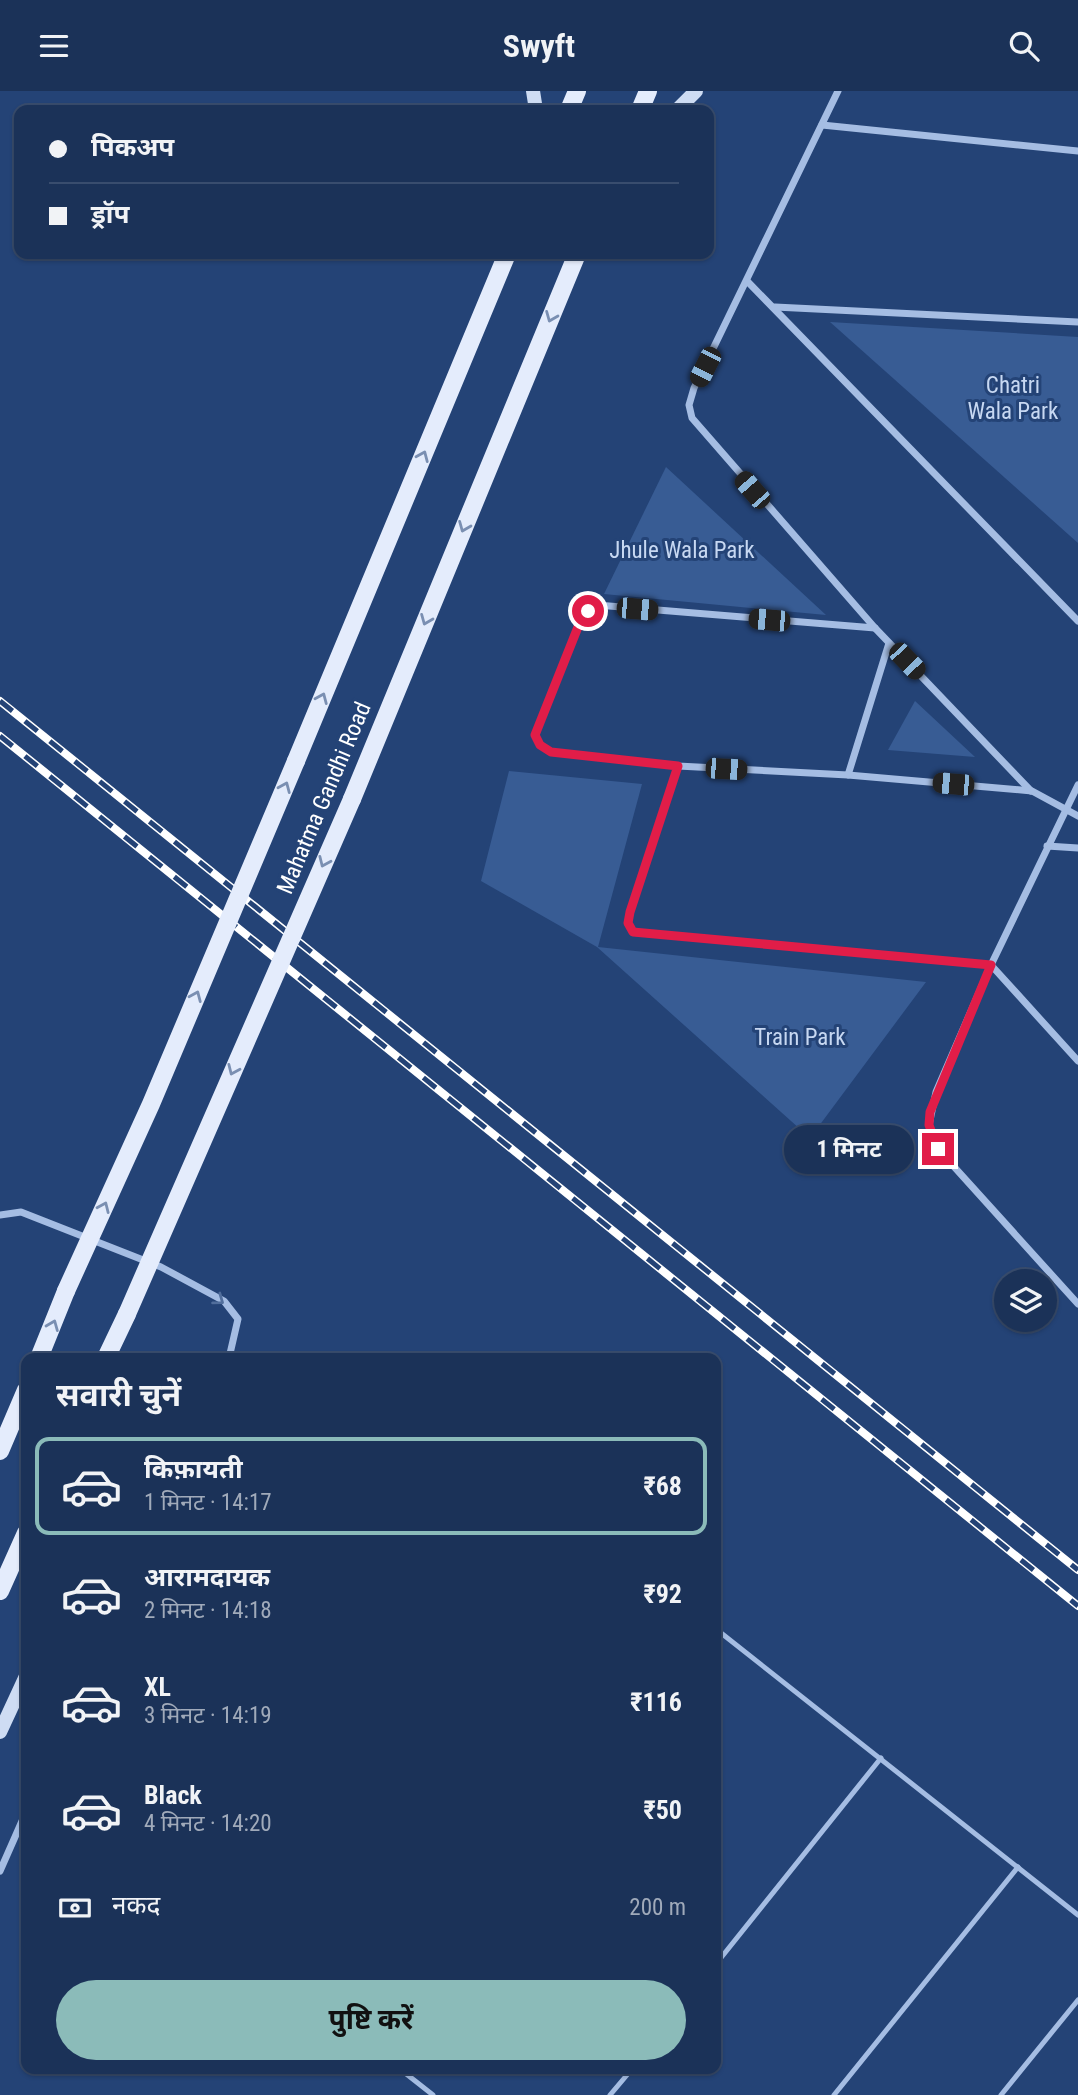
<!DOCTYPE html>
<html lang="hi">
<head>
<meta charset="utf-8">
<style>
	body { margin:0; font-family:"Roboto Condensed","Noto Sans Devanagari",sans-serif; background:#243a5e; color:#f1f3f6; height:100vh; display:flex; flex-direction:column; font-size:26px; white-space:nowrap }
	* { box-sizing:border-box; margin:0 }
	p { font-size:23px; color:#a0aaba }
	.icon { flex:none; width:38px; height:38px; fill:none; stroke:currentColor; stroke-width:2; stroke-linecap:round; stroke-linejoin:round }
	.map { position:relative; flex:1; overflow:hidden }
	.sheet { position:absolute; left:21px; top:1262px; width:700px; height:721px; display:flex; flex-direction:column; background:#1b3258; border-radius:14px; box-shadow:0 2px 5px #0004,0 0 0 2px #394d6e }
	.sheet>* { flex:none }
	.banner { position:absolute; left:14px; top:14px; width:700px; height:154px; border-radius:14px; box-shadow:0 2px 5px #0004,0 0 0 2px #394d6e; display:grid; align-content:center; height:154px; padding:0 35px; background:#1b3258 }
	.controls { position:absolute; left:994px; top:1178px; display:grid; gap:14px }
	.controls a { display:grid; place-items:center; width:63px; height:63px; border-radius:50%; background:#1b3258; box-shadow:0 2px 5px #0004,0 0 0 2px #394d6e; font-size:35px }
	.end { position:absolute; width:32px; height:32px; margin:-16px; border:9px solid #e11d48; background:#fff; box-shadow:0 0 0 4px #fff }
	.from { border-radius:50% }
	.bubble { position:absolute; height:49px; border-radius:24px; background:#1b3258; box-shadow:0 2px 5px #0004,0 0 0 2px #394d6e; font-size:23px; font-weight:700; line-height:49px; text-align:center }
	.car { position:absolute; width:21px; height:42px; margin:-21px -10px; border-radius:9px; box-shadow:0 0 5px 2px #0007; background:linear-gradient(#222 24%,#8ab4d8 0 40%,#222 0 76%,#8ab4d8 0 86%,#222 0) }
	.banner b { display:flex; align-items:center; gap:24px; height:66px; font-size:26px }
	.banner b+b { border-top:2px solid #394d6e }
	.banner i { width:18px; height:18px; background:#f1f3f6 }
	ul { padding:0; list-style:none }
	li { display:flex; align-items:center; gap:21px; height:98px; margin:0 14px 10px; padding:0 21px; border:4px solid transparent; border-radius:14px }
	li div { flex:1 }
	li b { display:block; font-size:26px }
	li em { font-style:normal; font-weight:700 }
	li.on { border-color:#8bbbb9 }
	li>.icon { width:63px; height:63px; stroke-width:1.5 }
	h2 { padding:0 35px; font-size:32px; line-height:84px }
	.pay { display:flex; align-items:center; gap:18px; height:77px; padding:0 35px; font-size:26px }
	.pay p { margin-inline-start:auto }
	.cta { display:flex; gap:14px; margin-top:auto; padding:14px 35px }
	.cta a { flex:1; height:80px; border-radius:42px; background:#8bbbb9; color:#111; font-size:28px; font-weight:700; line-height:80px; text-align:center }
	header { display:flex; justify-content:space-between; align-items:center; height:91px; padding:0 35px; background:#1b3258; font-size:32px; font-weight:700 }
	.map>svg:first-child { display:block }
	.green { fill:#385c94 }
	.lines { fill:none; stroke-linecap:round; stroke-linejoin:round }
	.lane { stroke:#a5bde3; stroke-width:5 }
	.street { stroke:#a5bde3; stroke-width:7 }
	.secondary { stroke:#cedcf3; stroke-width:14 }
	.primary { stroke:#e4ecfc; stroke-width:18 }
	.rail-casing { stroke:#fff; stroke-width:8 }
	.rail { stroke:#244376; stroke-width:5; stroke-dasharray:16; stroke-linecap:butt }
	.primary-bridge { stroke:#e4ecfc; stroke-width:18 }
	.oneway { stroke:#7a8fb2 }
	.oneway2 { stroke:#516e9c }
	.route { stroke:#e11d48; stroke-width:9 }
	.labels { text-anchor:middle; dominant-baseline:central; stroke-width:6; stroke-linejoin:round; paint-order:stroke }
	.park-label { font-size:23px; fill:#c7d8f2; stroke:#244376 }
	.street-label { font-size:23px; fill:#fff; stroke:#244376 }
</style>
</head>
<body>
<header><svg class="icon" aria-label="menu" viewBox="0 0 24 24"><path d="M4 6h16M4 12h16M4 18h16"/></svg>Swyft<svg class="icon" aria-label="search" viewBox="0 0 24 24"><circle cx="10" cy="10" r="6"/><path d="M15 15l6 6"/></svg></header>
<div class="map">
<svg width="1078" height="2004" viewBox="0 0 1078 2004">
	<rect width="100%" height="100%" fill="#244376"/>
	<g class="green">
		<path d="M 830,231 L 1078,246 L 1078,452 Z"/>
		<path d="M 666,376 L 826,524 L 604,503 Z"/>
		<path d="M 915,610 L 975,666 L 888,659 Z"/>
		<path d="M 509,680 L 642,693 L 598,856 L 926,891 L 810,1047 L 597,856 L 481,790 Z"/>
	</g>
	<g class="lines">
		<g class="lane">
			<path d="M 716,1538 L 1078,1824"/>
			<path d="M 716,1873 L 881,1667"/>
			<path d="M 400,1978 L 433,2004"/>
			<path d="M 610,2004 L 632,1978"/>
			<path d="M 834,2004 L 1018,1776"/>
			<path d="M 1001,2004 L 1078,1909"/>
		</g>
		<g class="street">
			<path d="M 838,0 L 694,297 L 689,314 L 692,327 L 875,537 L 1031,700"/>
			<path d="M 822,34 L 1078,60"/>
			<path d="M 748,191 L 1078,530"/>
			<path d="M 775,216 L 1078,231"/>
			<path d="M 875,537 L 597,514 L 580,531 L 535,644 L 540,654 L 551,661 L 678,675 L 848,684 L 1032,700 L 1078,725"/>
			<path d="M 678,675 L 630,821 L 628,832 L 633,841 L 991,874 L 1078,970"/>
			<path d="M 848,684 L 889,552"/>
			<path d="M 1078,694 L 991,874 L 936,1001 L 929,1034 L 938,1058 L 1078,1213"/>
			<path d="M 1047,755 L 1078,757"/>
			<path d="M 0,1124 L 21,1121 L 161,1176 L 224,1210 L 238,1228 L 229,1267"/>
			<path d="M 0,1780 L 26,1721"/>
		</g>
		<g class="secondary">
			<path d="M 533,0 L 536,19"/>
			<path d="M 677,19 L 696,0"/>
			<path d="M 0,1641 L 26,1585"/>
		</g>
		<g class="primary">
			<path d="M 569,19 L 577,0"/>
			<path d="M 640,19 L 648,0"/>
			<path d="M 296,670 L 507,163"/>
			<path d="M 352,708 L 577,163"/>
			<path d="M 39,1267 L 66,1200"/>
			<path d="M 106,1267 L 127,1223"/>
			<path d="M 0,1360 L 26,1299"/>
			<path d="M 0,1500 L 26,1442"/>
		</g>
		<g class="rail-casing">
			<g id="rail">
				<path d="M 0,610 L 1078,1479"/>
				<path d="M 0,645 L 1078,1515"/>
			</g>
		</g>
		<use href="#rail" class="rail"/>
		<g class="primary-bridge">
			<path d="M 66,1200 L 151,1013 L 296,670"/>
			<path d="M 127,1223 L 352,708"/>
		</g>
	</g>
	<defs><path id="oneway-chevron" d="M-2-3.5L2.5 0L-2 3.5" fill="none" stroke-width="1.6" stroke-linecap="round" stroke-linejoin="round" transform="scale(1.75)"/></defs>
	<g class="oneway">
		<use href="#oneway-chevron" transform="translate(551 226) rotate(112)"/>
		<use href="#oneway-chevron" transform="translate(423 365) rotate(-67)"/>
		<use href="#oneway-chevron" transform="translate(464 436) rotate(112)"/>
		<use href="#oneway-chevron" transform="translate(426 529) rotate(112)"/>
		<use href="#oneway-chevron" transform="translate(322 607) rotate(-67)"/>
		<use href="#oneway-chevron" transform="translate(285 696) rotate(-67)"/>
		<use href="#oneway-chevron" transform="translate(324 771) rotate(114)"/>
		<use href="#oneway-chevron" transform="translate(196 905) rotate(-67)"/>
		<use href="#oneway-chevron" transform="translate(233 979) rotate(114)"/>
		<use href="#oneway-chevron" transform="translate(104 1116) rotate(-66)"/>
		<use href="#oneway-chevron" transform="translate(53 1234) rotate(-68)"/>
	</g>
	<use class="oneway2" href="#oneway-chevron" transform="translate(219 1209) rotate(36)"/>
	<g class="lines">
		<path class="route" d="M 588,520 L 580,531 L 535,644 L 540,654 L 551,661 L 678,675 L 630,821 L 628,832 L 633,841 L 991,874 L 930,1021 L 929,1034 L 938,1058"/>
	</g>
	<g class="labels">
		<g class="park-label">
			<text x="1013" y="294">Chatri<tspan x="1013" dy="26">Wala Park</tspan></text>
			<text x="682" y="459">Jhule Wala Park</text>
			<text x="800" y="946">Train Park</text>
		</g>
		<g class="street-label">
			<text transform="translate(324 707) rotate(-67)">Mahatma Gandhi Road</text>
		</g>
	</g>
</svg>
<div class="controls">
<a><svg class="icon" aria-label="layers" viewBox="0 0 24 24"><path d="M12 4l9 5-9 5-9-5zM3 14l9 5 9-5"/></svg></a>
</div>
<i class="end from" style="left:588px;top:520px"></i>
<i class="end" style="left:938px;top:1058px"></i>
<div class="bubble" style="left:784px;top:1034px;width:130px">1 मिनट</div>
<i class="car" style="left:705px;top:276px;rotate:207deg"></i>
<i class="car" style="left:752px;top:399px;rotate:319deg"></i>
<i class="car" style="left:637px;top:518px;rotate:95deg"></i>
<i class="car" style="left:769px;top:529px;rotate:275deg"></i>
<i class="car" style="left:907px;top:570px;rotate:136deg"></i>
<i class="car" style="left:726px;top:678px;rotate:93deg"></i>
<i class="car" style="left:953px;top:693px;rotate:275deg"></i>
<div class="banner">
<b><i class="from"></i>पिकअप</b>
<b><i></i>ड्रॉप</b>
</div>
<section class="sheet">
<h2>सवारी चुनें</h2>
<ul>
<li class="on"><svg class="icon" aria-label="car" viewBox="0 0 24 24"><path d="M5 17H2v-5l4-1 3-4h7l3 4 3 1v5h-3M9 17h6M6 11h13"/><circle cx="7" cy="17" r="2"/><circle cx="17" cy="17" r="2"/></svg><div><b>किफ़ायती</b><p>1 मिनट · 14:17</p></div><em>₹68</em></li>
<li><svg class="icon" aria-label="car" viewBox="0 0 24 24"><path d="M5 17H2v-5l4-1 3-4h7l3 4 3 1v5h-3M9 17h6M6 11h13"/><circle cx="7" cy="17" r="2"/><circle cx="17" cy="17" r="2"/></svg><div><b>आरामदायक</b><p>2 मिनट · 14:18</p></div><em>₹92</em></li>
<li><svg class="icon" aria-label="car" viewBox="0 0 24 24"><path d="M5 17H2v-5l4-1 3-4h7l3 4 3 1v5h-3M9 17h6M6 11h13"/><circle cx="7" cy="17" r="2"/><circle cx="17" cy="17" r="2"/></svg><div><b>XL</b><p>3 मिनट · 14:19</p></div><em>₹116</em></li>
<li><svg class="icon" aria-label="car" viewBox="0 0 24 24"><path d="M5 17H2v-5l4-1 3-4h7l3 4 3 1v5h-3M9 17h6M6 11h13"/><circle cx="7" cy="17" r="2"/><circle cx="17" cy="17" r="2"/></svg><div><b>Black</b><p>4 मिनट · 14:20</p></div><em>₹50</em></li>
</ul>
<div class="pay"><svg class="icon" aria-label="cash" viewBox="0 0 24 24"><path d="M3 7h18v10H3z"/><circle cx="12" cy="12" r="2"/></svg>नकद<p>200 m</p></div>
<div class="cta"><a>पुष्टि करें</a></div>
</section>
</div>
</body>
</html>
